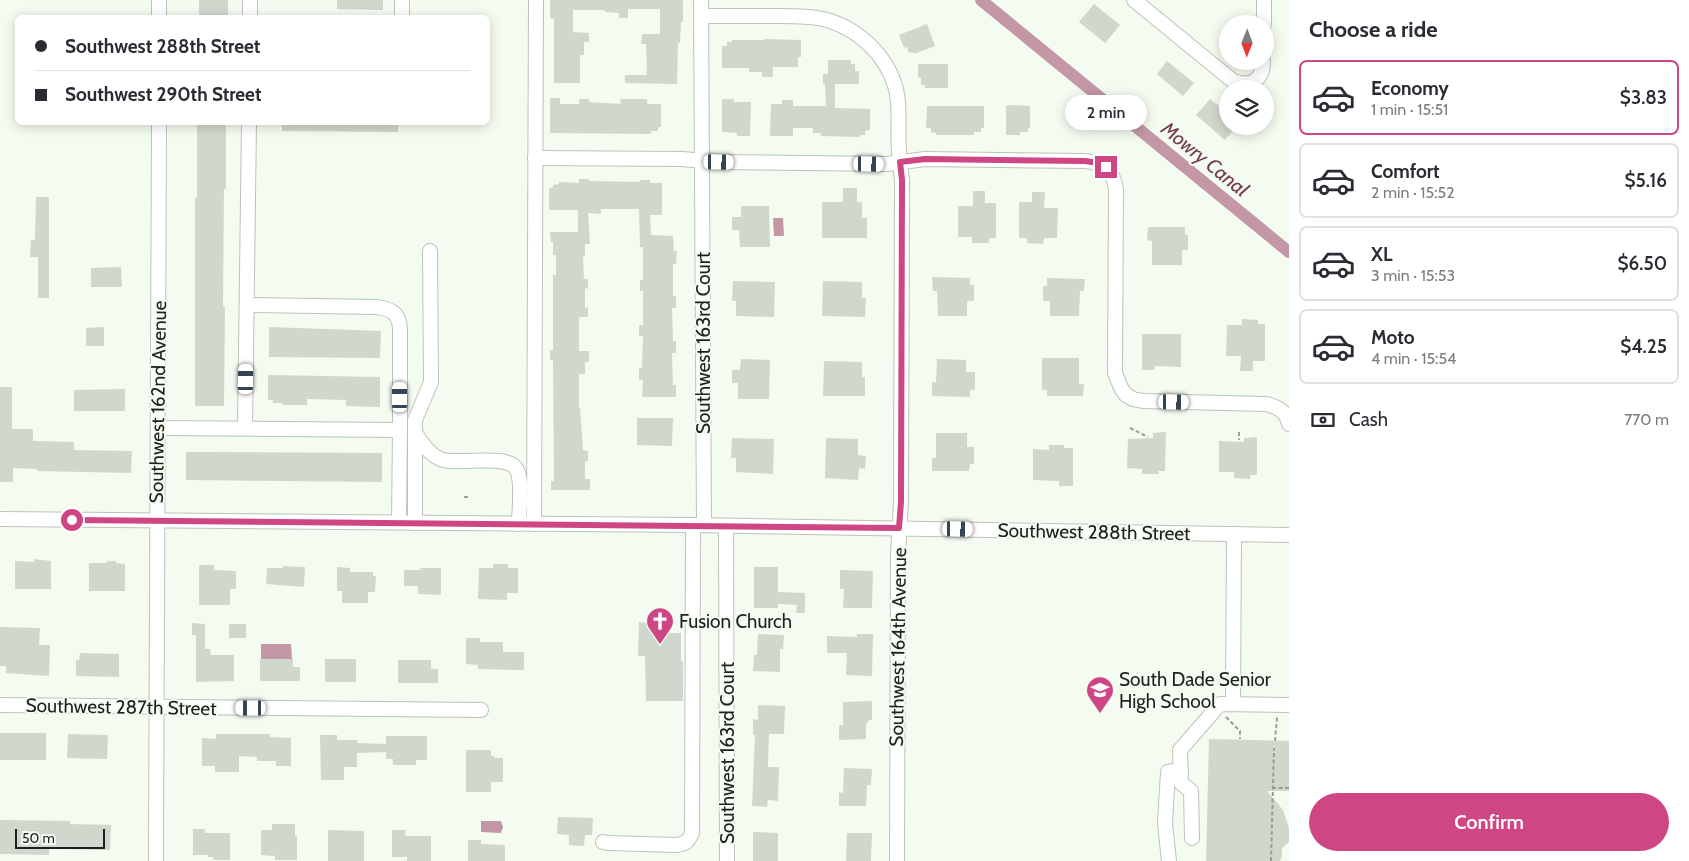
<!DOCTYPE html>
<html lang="en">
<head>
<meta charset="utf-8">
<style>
	body { margin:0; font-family:Cabin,sans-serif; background:#f7f7f7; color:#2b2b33; height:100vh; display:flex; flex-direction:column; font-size:19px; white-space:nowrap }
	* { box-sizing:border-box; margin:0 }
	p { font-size:16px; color:#7c7c81 }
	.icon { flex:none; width:28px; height:28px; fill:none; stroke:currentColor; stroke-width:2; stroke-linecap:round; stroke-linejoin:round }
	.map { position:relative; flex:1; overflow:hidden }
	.drawer { display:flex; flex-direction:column; background:#fff; width:400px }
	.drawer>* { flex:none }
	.top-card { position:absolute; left:15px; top:15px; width:475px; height:110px; border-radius:8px; box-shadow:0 2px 12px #0003; display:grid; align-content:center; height:110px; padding:0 20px; background:#fff }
	.needle { width:32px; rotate:181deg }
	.controls { position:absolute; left:1219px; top:15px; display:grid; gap:10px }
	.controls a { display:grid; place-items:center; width:55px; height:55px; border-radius:50%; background:#fff; box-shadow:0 2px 12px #0003; font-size:25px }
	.scale { position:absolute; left:15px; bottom:12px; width:90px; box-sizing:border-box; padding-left:5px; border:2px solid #1d201c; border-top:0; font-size:14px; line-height:18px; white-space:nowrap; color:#1d201c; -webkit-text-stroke:4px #f4fbf0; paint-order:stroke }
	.end { position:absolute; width:22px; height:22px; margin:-11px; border:6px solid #ce4683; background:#fff; box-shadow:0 0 0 2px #fff }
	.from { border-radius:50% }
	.bubble { position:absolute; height:35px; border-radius:18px; background:#fff; box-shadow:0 2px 12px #0003; font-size:16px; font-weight:600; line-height:35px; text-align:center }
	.car { position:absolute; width:15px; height:30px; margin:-15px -8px; border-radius:6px; box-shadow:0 0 4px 1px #0007; background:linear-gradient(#fff 24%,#345 0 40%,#fff 0 76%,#345 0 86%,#fff 0) }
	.top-card b { display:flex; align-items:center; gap:18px; height:48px; font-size:19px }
	.top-card b+b { border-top:1px solid #e1e1e2 }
	.top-card i { width:12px; height:12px; background:#2b2b33 }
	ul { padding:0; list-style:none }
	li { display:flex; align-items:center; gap:15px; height:75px; margin:0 10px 8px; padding:0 10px; border:2px solid #e1e1e2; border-radius:8px }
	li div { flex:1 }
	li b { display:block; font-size:19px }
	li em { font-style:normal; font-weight:600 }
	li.active { border-color:#ce4683 }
	li>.icon { width:45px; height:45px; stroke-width:1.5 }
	h2 { padding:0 20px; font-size:22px; line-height:60px }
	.pay { display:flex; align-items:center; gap:12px; height:55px; padding:0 20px; font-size:19px }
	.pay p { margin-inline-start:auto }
	.button { display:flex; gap:10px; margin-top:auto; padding:10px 20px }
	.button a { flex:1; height:58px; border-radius:30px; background:#ce4683; color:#fff; font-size:20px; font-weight:600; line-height:58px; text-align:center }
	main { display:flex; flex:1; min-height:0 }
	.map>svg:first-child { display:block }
	.water { fill:#c397a6 }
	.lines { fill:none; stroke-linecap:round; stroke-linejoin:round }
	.canal { stroke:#c397a6; stroke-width:12 }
	.building { fill:#d0d8cd }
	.minor-casing { stroke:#bcc3b8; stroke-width:16 }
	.path { stroke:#999e96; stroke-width:2; stroke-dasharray:4 2.5; stroke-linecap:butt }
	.minor { stroke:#fff; stroke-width:14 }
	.route { stroke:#ce4683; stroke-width:6 }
	.labels { text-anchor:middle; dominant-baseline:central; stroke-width:4; stroke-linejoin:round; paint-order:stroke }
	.street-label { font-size:19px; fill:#1d201c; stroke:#f4fbf0 }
	.poi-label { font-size:19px; fill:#1d201c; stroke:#f4fbf0; text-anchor:start }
	.water-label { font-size:20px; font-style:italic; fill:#743a51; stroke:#f4fbf0 }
</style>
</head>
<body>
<main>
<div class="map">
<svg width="1289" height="861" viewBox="0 0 1289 861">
	<rect width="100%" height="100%" fill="#f4fbf0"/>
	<g class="water">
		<path d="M 773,218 L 783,218 L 784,236 L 774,236 Z"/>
		<path d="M 261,644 L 291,644 L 292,659 L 261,659 Z"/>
		<path d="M 481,821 L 501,821 L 503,827 L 501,833 L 481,832 Z"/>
	</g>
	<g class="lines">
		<path class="canal" d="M 981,0 L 1289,252"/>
	</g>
	<g class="building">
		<rect x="199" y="0" width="29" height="18"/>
		<path d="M 337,0 L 383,0 L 383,10 L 337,9 Z"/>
		<path d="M 550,0 L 683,0 L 683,22 L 681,22 L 680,43 L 678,43 L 677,84 L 625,83 L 625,75 L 647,75 L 646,44 L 641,44 L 642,34 L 660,34 L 660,9 L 628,9 L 628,18 L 619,18 L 619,13 L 605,12 L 605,10 L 573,10 L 573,32 L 589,33 L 589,42 L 584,42 L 584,55 L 580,55 L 580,83 L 554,83 L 554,19 L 550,18 Z"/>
		<path d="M 1094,4 L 1120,25 L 1105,43 L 1079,22 Z"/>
		<path d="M 927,24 L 935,46 L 914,54 L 913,52 L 909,53 L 907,47 L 904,48 L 899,35 Z"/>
		<path d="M 764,39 L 801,40 L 801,57 L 798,57 L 798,67 L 773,67 L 773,77 L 762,77 L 762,72 L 749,72 L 749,68 L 722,68 L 722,46 L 727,46 L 727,42 L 732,42 L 732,40 L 764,40 Z"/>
		<path d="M 828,60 L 851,60 L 851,64 L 855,64 L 855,71 L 859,71 L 859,84 L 835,84 L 835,108 L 870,109 L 870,130 L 865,131 L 865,135 L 860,135 L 860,137 L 821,136 L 821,133 L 813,133 L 813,128 L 793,128 L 793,136 L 770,136 L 771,104 L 782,104 L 782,100 L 793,100 L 793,106 L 826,106 L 825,84 L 823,84 L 823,74 L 828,74 Z"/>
		<path d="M 1167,61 L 1194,83 L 1183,96 L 1157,74 Z"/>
		<path d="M 918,64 L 948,64 L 948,88 L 925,88 L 925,85 L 921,85 L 921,78 L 918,77 Z"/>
		<path d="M 550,98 L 560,98 L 560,104 L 579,104 L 579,99 L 589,99 L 589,102 L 621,104 L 620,99 L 647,99 L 647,104 L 661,104 L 661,127 L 658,127 L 658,131 L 651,131 L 651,134 L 550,133 Z"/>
		<path d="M 722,99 L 734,99 L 734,102 L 751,102 L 750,136 L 737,136 L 737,133 L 722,132 Z"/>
		<path d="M 1210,99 L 1228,113 L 1228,126 L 1237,126 L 1225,140 L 1196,115 Z"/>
		<path d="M 1010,105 L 1030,106 L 1030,128 L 1028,128 L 1028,132 L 1020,132 L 1020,135 L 1006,135 L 1006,106 Z"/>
		<path d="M 927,106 L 984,106 L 984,128 L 981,128 L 981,132 L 974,132 L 974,135 L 936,135 L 936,133 L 931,132 L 931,128 L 926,128 Z"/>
		<path d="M 197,122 L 226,122 L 226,189 L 224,189 L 223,307 L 225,307 L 224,406 L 195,406 L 195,198 L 197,198 Z"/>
		<path d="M 282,122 L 398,122 L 398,132 L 282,131 Z"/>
		<path d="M 579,179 L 589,179 L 589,181 L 639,182 L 640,180 L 650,180 L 650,183 L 662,183 L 662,215 L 650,215 L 651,235 L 673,236 L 674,251 L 677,251 L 676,264 L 673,264 L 673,296 L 676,296 L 676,308 L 672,308 L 673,341 L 676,341 L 676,353 L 672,353 L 673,385 L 676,385 L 676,397 L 642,397 L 643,380 L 639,380 L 639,368 L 642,368 L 643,336 L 639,336 L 639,325 L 643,325 L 643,291 L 640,291 L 640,280 L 643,280 L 643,247 L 640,247 L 639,209 L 601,209 L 601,214 L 588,213 L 590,244 L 585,244 L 585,256 L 583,256 L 584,279 L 588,279 L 588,289 L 585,288 L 585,308 L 588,307 L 588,317 L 579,317 L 579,351 L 589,351 L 589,362 L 585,362 L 585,374 L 579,374 L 579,408 L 580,408 L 583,450 L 588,451 L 588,461 L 585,461 L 585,479 L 590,479 L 590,490 L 551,490 L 551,481 L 554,481 L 553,360 L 550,360 L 550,350 L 553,350 L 553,275 L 556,275 L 556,255 L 553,255 L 553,242 L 551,242 L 550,232 L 578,232 L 578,210 L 549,210 L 549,188 L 553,188 L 553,185 L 559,184 L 559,182 L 579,183 Z"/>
		<path d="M 843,188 L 857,188 L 857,202 L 862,202 L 862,218 L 867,218 L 867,238 L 822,238 L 822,202 L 843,202 Z"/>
		<path d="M 973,191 L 985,191 L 985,203 L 996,203 L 996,238 L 989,238 L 989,243 L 972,243 L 972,237 L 958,237 L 958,206 L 973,206 Z"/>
		<path d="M 1032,192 L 1045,192 L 1044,208 L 1058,208 L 1057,238 L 1044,238 L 1043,244 L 1027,243 L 1027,238 L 1019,238 L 1019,202 L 1032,202 Z"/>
		<path d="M 36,197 L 49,197 L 49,298 L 38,298 L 38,257 L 30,257 L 31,240 L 35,240 Z"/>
		<path d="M 741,206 L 769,206 L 770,247 L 740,247 L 739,230 L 732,230 L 732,217 L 741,217 Z"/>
		<path d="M 1148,227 L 1185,227 L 1185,235 L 1188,235 L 1188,250 L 1182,250 L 1182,265 L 1152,265 L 1152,241 L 1147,240 Z"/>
		<path d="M 121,267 L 122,287 L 91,287 L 91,268 Z"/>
		<path d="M 932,277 L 970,278 L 970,285 L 974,285 L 974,301 L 967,301 L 967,316 L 938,316 L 937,291 L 933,291 Z"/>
		<path d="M 1047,278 L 1085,279 L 1084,291 L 1080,291 L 1079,316 L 1050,316 L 1050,301 L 1043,301 L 1043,286 L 1047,286 Z"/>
		<path d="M 733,281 L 775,282 L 774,317 L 736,316 L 736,301 L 732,301 Z"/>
		<path d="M 823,281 L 862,282 L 862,298 L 866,298 L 865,317 L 822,316 Z"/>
		<path d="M 1242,319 L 1258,320 L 1258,324 L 1265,324 L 1265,361 L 1253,361 L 1253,371 L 1240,371 L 1241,356 L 1226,356 L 1227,325 L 1242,325 Z"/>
		<path d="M 104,327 L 104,346 L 86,346 L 86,328 Z"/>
		<path d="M 269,327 L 381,331 L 380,358 L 269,357 Z"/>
		<path d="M 1142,334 L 1181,334 L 1181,367 L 1155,366 L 1154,370 L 1142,370 Z"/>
		<path d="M 1042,358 L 1079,358 L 1079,384 L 1084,384 L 1083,396 L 1047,396 L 1047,390 L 1042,390 Z"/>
		<path d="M 741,359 L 770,360 L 769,399 L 738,399 L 738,383 L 732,383 L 732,370 L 740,370 Z"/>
		<path d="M 937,359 L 966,360 L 966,372 L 975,372 L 975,390 L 970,390 L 970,397 L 932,396 L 932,382 L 936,383 Z"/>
		<path d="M 824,361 L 862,362 L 862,377 L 865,377 L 865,396 L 823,396 Z"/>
		<path d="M 268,375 L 380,377 L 380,407 L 346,406 L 346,400 L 307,399 L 307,405 L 282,405 L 282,403 L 273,403 L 273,400 L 268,400 Z"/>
		<path d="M 0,387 L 12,387 L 12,429 L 33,429 L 33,441 L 74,442 L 74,450 L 132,451 L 131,473 L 37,471 L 37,469 L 13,468 L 13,482 L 0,482 Z"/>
		<path d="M 125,389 L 125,411 L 74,411 L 74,390 Z"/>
		<path d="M 637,418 L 673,418 L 672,446 L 637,445 Z"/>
		<path d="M 1166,432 L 1165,471 L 1158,471 L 1159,474 L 1142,474 L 1142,469 L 1127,468 L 1128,439 L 1153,438 L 1153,433 Z"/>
		<path d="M 936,433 L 967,433 L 967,447 L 974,447 L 974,464 L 970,464 L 969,471 L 932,471 L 932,458 L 936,458 Z"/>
		<path d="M 1257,437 L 1257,475 L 1250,475 L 1250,479 L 1234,478 L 1234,472 L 1219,472 L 1219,441 L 1244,442 L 1244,438 Z"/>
		<path d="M 732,438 L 774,439 L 773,474 L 736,472 L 736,458 L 731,458 Z"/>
		<path d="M 826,438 L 858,439 L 858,455 L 866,456 L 865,469 L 859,468 L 858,480 L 825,478 Z"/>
		<path d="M 1049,445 L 1064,445 L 1064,448 L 1073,448 L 1073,486 L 1059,486 L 1059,481 L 1033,480 L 1033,449 L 1049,450 Z"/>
		<path d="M 186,452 L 382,453 L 382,482 L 186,480 Z"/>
		<path d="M 34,559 L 51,561 L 51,589 L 15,589 L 15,561 L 34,562 Z"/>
		<path d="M 107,561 L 116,561 L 116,563 L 125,564 L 125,591 L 89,591 L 89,563 L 107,563 Z"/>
		<path d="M 493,564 L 508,564 L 508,568 L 518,568 L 518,593 L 507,593 L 507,600 L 478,599 L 479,568 L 493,568 Z"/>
		<path d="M 199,565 L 214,565 L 214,570 L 236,571 L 236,589 L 230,589 L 230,605 L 199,605 Z"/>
		<path d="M 283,566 L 305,567 L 304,587 L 266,584 L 267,568 L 283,568 Z"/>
		<path d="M 337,567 L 350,568 L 350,572 L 373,572 L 373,576 L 376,576 L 375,592 L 368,592 L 368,603 L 342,603 L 342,591 L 337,591 Z"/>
		<path d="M 754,567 L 778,567 L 778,592 L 805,593 L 805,613 L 796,613 L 797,605 L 778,604 L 778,608 L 754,608 Z"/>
		<path d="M 420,568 L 441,568 L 441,595 L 418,594 L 418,586 L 404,586 L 404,570 L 421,570 Z"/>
		<path d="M 840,570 L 873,571 L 872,608 L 843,608 L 844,589 L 840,589 Z"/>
		<path d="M 639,622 L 660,623 L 660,633 L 681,633 L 681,661 L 683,661 L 683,701 L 646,701 L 645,656 L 638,656 Z"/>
		<path d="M 192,623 L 205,624 L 205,649 L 210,649 L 211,655 L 234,655 L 234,681 L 196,682 L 196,635 L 192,635 Z"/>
		<rect x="229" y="624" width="17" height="14"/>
		<path d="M 0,627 L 40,628 L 39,645 L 50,645 L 49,676 L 6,673 L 6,666 L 0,666 Z"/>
		<path d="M 758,634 L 784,635 L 783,649 L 780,649 L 780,672 L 753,671 L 754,655 L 757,655 Z"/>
		<path d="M 857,634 L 873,634 L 872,676 L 846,675 L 847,653 L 827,653 L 827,636 L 857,637 Z"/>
		<path d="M 466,638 L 480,638 L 480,642 L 503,642 L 503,652 L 524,652 L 524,670 L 478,669 L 478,665 L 466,664 Z"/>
		<path d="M 80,653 L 119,654 L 119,677 L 76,676 L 76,660 L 79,660 Z"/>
		<path d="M 260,659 L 293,659 L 293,667 L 300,667 L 300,681 L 260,681 Z"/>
		<rect x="325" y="659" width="31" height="23"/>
		<path d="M 398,660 L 431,660 L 431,669 L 438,669 L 438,683 L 398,683 Z"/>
		<path d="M 872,701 L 872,720 L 868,720 L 868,723 L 866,723 L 866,739 L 839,740 L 839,725 L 843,725 L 843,702 Z"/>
		<path d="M 758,705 L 785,706 L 784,734 L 769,734 L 768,767 L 779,767 L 778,801 L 768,800 L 767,807 L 752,806 L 755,735 L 753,735 L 753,719 L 758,720 Z"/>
		<rect x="0" y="733" width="46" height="27"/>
		<path d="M 68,734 L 108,735 L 107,759 L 67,758 Z"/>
		<path d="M 216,734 L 270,734 L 270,737 L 291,738 L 291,766 L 276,766 L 276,761 L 257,761 L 257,757 L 239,756 L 239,772 L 215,772 L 215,766 L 202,766 L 202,738 L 216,739 Z"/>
		<path d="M 320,735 L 337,735 L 337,740 L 357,740 L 357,743 L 386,744 L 386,736 L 427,736 L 427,760 L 416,760 L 416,765 L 393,765 L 393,759 L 386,759 L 386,752 L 357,753 L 357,767 L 344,767 L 344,780 L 321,780 Z"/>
		<path d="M 1209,739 L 1289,741 L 1289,791 L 1267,791 L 1283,810 L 1289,828 L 1289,842 L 1282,848 L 1282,856 L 1280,861 L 1206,861 Z"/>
		<path d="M 466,750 L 491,750 L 491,756 L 494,756 L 494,758 L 503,758 L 503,782 L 491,782 L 491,792 L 466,792 Z"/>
		<path d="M 844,768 L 872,769 L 871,785 L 867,785 L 866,806 L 839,806 L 839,792 L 843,793 Z"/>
		<path d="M 558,817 L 593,818 L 592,835 L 585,835 L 584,846 L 569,845 L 569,835 L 557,834 Z"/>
		<path d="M 0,820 L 70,821 L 70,824 L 111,825 L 110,850 L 49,849 L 49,855 L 0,854 Z"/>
		<path d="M 272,824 L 295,824 L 295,836 L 297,837 L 297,860 L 275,860 L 275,856 L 261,855 L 261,830 L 272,830 Z"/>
		<path d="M 193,829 L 205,829 L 205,833 L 230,833 L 230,860 L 213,860 L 213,857 L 208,857 L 208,855 L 193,855 Z"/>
		<path d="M 328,830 L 364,831 L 364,861 L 328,861 Z"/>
		<path d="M 392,830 L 406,830 L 405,836 L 431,836 L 431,861 L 407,861 L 407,857 L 392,857 Z"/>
		<path d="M 753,832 L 778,833 L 778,861 L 753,861 Z"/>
		<path d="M 847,833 L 872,833 L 871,861 L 846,861 Z"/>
		<path d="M 468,840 L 481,840 L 481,844 L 505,845 L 505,861 L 468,861 Z"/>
	</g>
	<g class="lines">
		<g class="minor-casing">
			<g id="minor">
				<path d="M 701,0 L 704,525"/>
				<path d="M 1134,0 L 1233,81 C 1251,88 1263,80 1263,61"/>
				<path d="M 701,16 C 728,16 754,16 781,16 C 795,16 809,16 823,19 C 857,27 887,55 896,89 C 901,109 897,129 899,150 C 899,160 901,170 902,180 L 901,502 L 898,554 L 897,861"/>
				<path d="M 159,18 L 159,0"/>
				<path d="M 250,18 L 250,0"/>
				<path d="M 402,18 L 402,0"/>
				<path d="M 1264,24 L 1264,0"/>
				<path d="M 535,158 L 682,159 L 719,162 L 887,164 L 925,159 L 1085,161 C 1104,163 1113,168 1116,189 L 1115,373 L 1121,388 L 1126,395 L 1133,399 L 1143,401 L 1266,404 C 1278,407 1286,411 1289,424"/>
				<path d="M 247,305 L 377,307 C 393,310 399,313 400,329 L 400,430"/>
				<path d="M 158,428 L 400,430 L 399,522"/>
				<path d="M 245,428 L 249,122"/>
				<path d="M 416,434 C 422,444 429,454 440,459 C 455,466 509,452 517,470 C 523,483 519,509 519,524"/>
				<path d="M 0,519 L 693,525 L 1289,535"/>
				<path d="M 415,523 L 415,420 L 431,382 L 430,251"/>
				<path d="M 534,524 L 536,0"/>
				<path d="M 726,526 L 727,861"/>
				<path d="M 1233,704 L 1234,534"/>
				<path d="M 0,705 L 481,710"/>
				<path d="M 1192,838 L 1191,791 L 1181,783 L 1180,750 L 1220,704 L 1289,705"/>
				<path d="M 603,842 L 608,843 L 676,845 C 685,844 688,842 692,833 L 693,525"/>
				<path d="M 156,861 C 155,615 158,369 159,122"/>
				<path d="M 1169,861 L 1165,823 L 1168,772 L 1181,770"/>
			</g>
		</g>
		<g class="path">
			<path d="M 1130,428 L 1148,437"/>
			<path d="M 1239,432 L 1239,440"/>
			<path d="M 464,497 L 469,497"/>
			<path d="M 1226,717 L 1240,731 L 1240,739"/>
			<path d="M 1275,741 L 1277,717"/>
			<path d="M 1272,788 L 1289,788"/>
			<path d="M 1271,861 L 1274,748"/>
		</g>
		<use href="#minor" class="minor"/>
	</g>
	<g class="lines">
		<path class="route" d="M 72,520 L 899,528 L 901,502 L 902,180 L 900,162 L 925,159 L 1085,161 L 1099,163 L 1106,167"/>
	</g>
	<defs>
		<g id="church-pin" transform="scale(1.4375)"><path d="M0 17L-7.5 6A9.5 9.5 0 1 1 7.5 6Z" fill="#ce4683" stroke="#f4fbf0"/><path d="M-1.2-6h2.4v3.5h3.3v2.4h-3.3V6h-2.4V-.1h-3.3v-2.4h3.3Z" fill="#fff"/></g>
		<g id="school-pin" transform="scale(1.4375)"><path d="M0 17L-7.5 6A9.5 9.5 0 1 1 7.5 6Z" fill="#ce4683" stroke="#f4fbf0"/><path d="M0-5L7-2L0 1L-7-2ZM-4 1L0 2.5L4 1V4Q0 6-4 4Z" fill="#fff"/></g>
	</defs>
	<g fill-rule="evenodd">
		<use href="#church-pin" x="660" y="621"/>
		<use href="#school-pin" x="1100" y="690"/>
	</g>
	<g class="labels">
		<g class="street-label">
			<text transform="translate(703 343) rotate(-90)">Southwest 163rd Court</text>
			<text transform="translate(158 402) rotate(-89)">Southwest 162nd Avenue</text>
			<text transform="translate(1094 532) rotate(1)">Southwest 288th Street</text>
			<text transform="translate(898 647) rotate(-89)">Southwest 164th Avenue</text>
			<text transform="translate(121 707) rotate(1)">Southwest 287th Street</text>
			<text transform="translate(727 753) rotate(-90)">Southwest 163rd Court</text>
		</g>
		<g class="poi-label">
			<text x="679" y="621">Fusion Church</text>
			<text x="1119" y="679">South Dade Senior<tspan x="1119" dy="22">High School</tspan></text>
		</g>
		<g class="water-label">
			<text transform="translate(1205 159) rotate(39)">Mowry Canal</text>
		</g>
	</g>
</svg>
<div class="controls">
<a><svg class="needle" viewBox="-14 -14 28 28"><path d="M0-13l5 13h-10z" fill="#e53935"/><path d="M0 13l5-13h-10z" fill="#7c7c81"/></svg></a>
<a><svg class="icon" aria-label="layers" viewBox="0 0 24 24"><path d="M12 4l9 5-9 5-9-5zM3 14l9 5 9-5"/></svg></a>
</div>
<div class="scale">50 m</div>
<i class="end from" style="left:72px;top:520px"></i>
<i class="end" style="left:1106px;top:167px"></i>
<div class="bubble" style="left:1065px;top:95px;width:82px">2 min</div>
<i class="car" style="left:719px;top:162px;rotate:91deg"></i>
<i class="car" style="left:869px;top:164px;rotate:91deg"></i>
<i class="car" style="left:246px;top:379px;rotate:1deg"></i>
<i class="car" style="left:400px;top:397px;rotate:0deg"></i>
<i class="car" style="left:1174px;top:402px;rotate:91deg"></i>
<i class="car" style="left:958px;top:529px;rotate:91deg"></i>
<i class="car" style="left:251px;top:708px;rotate:270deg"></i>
<div class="top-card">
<b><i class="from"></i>Southwest 288th Street</b>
<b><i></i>Southwest 290th Street</b>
</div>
</div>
<section class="drawer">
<h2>Choose a ride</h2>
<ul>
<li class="active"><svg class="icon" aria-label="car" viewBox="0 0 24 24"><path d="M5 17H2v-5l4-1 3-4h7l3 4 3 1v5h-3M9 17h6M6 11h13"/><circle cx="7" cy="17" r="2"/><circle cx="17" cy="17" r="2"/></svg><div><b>Economy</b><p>1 min · 15:51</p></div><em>$3.83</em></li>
<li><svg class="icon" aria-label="car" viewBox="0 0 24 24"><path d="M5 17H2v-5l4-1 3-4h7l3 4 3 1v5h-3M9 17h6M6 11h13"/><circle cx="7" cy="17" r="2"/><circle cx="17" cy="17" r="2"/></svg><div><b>Comfort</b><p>2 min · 15:52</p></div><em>$5.16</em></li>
<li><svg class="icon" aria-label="car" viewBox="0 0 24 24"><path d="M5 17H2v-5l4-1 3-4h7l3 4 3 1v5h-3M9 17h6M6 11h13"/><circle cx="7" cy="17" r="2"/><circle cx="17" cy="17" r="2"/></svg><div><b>XL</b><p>3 min · 15:53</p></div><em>$6.50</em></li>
<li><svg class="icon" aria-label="car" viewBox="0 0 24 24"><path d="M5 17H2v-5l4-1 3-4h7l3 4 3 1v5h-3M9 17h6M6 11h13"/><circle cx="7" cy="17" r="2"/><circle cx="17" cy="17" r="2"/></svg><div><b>Moto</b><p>4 min · 15:54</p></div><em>$4.25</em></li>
</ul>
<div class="pay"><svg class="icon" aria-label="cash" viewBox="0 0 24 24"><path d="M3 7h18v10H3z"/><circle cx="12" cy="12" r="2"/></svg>Cash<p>770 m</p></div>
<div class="button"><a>Confirm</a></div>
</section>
</main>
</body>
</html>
